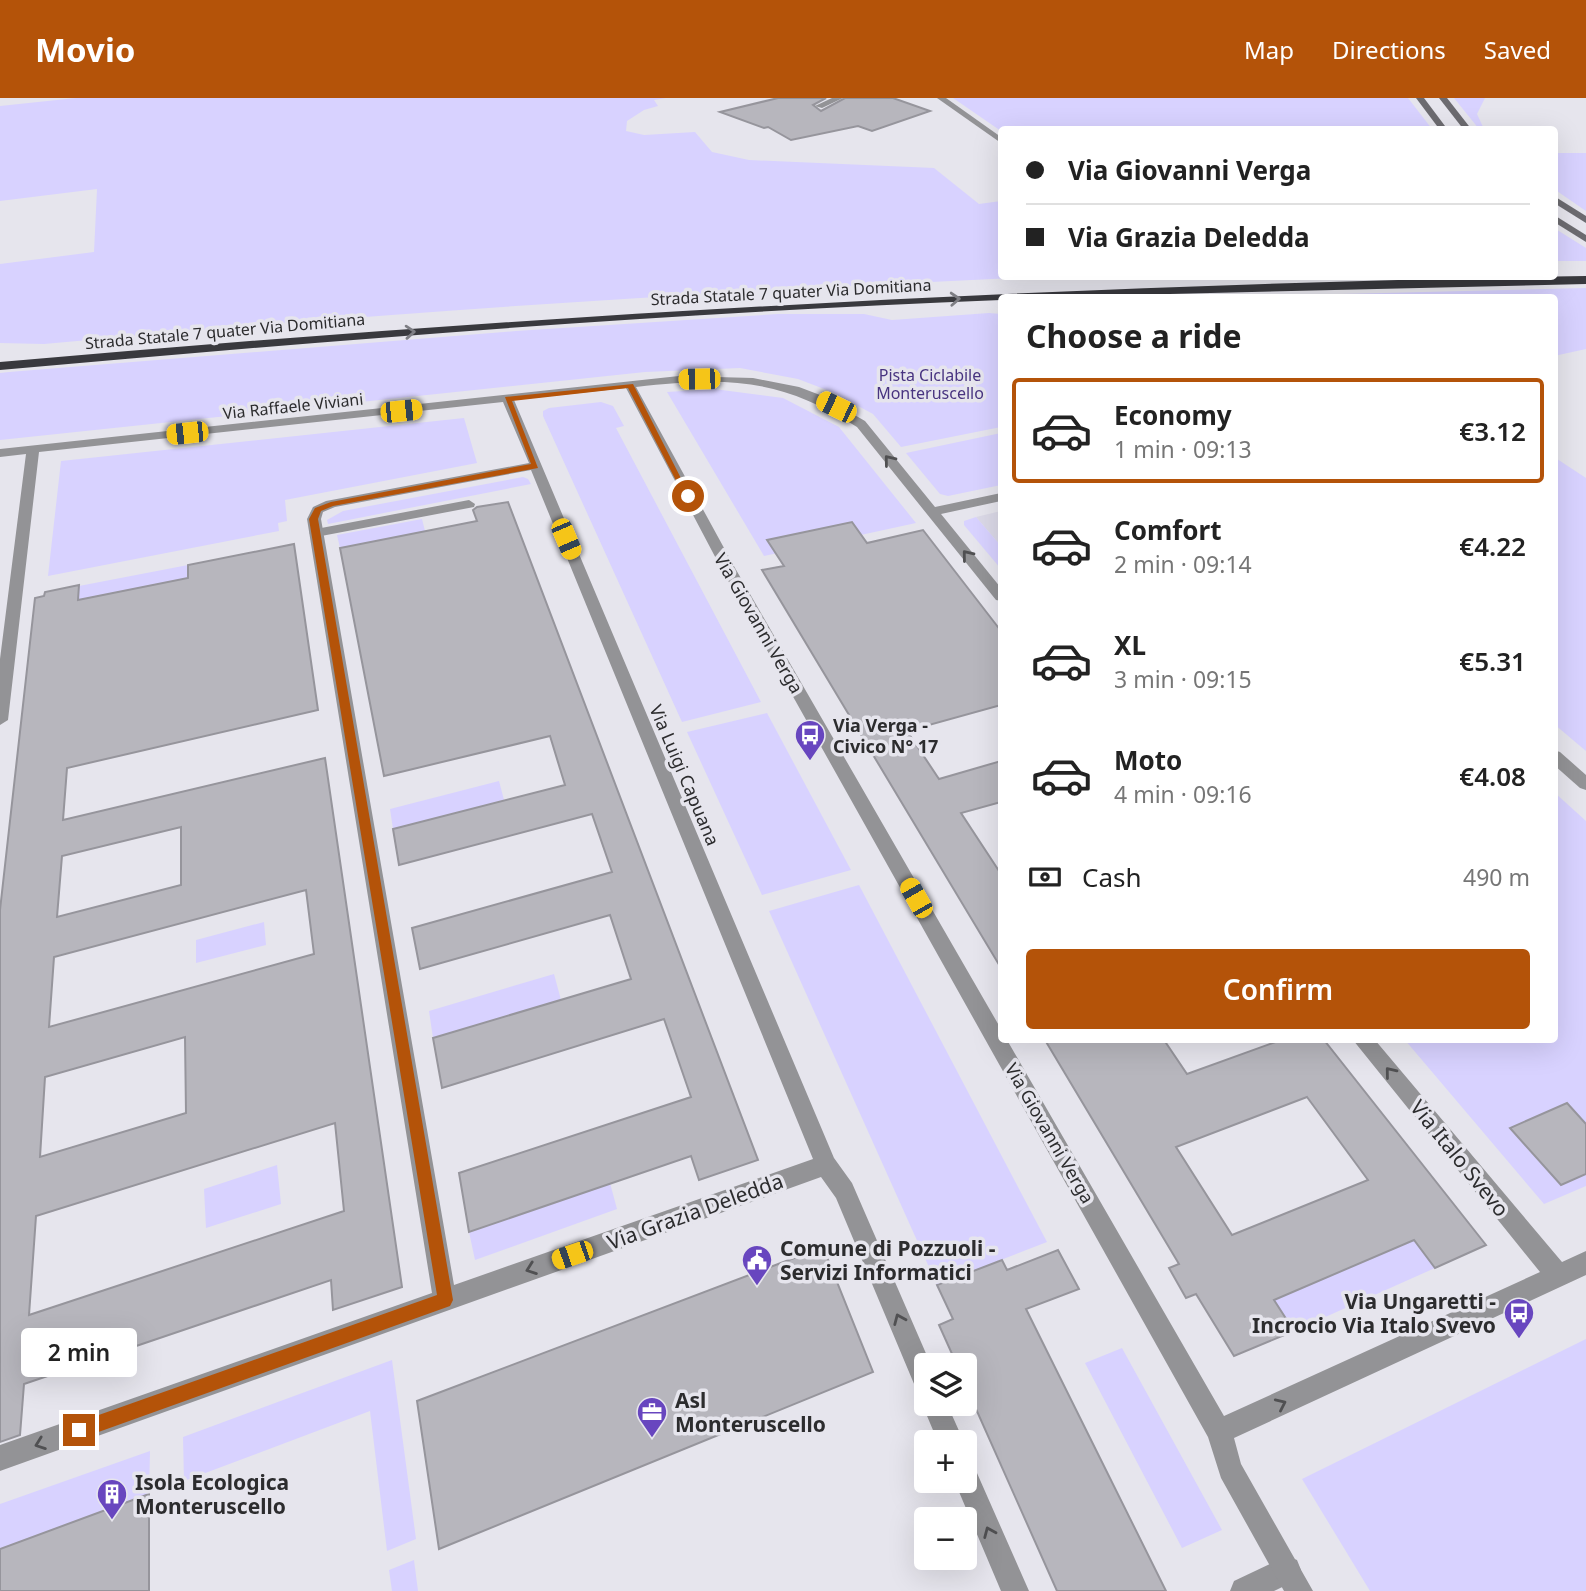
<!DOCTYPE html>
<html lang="en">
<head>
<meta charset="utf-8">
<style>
	body { margin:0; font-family:"Noto Sans",sans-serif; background:#f2f2f2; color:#222; height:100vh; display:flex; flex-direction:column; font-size:26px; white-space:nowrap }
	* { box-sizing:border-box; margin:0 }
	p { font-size:23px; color:#767676 }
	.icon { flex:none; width:38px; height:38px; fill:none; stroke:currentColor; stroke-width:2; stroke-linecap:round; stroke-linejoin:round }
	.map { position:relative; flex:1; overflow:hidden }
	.sheet { position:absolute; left:998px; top:196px; width:560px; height:749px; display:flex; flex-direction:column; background:#fff; border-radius:7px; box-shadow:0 7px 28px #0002 }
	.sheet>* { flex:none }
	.top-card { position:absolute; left:998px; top:28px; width:560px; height:154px; border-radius:7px; box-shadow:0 7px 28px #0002; display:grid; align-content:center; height:154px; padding:0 28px; background:#fff }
	.fabs { position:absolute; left:914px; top:1255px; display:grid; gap:14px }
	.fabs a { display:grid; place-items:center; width:63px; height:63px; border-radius:7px; background:#fff; box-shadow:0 7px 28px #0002; font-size:35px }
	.end { position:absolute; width:32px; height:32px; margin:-16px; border:9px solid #b45309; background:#fff; box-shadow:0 0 0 4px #fff }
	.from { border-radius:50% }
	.bubble { position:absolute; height:49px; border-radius:7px; background:#fff; box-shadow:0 7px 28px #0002; font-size:23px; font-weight:600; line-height:49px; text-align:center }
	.car { position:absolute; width:21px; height:42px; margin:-21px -10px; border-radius:9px; box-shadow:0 0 5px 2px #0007; background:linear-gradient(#f5c518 24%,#345 0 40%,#f5c518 0 76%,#345 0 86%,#f5c518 0) }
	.top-card b { display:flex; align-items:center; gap:24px; height:66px; font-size:26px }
	.top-card b+b { border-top:2px solid #e0e0e0 }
	.top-card i { width:18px; height:18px; background:#222 }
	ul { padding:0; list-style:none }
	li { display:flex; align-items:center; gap:21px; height:105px; margin:0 14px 10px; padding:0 14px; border:4px solid transparent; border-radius:7px }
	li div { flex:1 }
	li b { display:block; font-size:26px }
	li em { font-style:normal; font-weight:600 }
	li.selected { border-color:#b45309 }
	li>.icon { width:63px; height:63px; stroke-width:1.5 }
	h2 { padding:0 28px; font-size:32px; line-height:84px }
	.pay { display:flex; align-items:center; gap:18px; height:77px; padding:0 28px; font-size:26px }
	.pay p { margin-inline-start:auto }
	.action { display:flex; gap:14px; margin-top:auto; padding:14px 28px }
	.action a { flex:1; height:80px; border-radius:7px; background:#b45309; color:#fff; font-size:28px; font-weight:600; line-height:80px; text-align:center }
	header { display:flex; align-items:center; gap:42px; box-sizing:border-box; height:98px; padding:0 35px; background:#b45309; color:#fff }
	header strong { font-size:33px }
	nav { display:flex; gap:38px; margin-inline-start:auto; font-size:24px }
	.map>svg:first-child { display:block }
	.built { fill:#dbd9e7 }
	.green { fill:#d8d2ff }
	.building { fill:#b7b6bd; stroke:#96959c; stroke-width:2; fill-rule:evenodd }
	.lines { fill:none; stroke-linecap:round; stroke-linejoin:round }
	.lane { fill:#939396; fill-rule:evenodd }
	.street { fill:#939396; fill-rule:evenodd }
	.secondary { fill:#6c6b70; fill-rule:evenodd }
	.highway { fill:#39393e; fill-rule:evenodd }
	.oneway { stroke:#7e7e84 }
	.oneway2 { stroke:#505052 }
	.route { fill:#b45309 }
	.labels { text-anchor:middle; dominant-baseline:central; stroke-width:7; stroke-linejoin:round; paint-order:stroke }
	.far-street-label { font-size:16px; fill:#2c2c2e; stroke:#e6e5ed }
	.far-park-label { font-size:16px; fill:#483480; stroke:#e6e5ed }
	.street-label { font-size:18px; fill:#2c2c2e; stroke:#e6e5ed }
	.poi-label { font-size:18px; font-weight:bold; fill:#2c2c2e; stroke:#e6e5ed; text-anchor:start }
	.near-street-label { font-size:21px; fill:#2c2c2e; stroke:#e6e5ed }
	.near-poi-label { font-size:21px; font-weight:bold; fill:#2c2c2e; stroke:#e6e5ed; text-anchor:start }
</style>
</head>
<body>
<header>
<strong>Movio</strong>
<nav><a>Map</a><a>Directions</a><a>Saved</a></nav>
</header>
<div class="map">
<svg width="1586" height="1493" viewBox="0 0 1586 1493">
	<rect width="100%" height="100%" fill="#e6e5ed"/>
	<path class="built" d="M 1001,413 L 1001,448 L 976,419 Z"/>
	<g class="green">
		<path d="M 76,0 L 666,0 L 654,2 L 658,8 L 644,12 L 627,23 L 626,33 L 644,37 L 695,34 L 712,54 L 749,62 L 934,70 L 979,106 L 1001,103 L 1001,178 L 1033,179 C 703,194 373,215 44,246 L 0,245 L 0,166 L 94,154 L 97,91 L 0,103 L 0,8 Z"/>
		<path d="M 953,0 L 1408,0 L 1432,31 L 1001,33 Z"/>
		<path d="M 1454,0 L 1485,0 L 1477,16 L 1484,31 L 1479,31 Z"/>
		<path d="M 1554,55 L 1586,55 L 1586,113 L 1554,91 Z"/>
		<path d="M 1554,130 L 1586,150 L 1586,163 L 1554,163 Z"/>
		<path d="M 1586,190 L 1586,251 L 1554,258 L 1554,200 L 1214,199 Z"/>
		<path d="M 989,215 L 1001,216 L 1001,329 L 901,349 L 873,316 L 832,294 L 798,281 L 740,270 L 645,274 L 0,342 L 0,275 L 9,274 L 516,233 L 778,216 L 864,216 L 892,222 Z"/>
		<path d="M 714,291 L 783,300 L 839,329 L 916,425 L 764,458 L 667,294 Z"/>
		<path d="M 601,304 L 613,308 L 624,328 L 616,330 L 761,604 L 682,624 L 543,318 L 543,313 L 549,310 Z"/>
		<path d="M 464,320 L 477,365 L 285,402 L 287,423 L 278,425 L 279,433 L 48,478 L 61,363 Z"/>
		<path d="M 1001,335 L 1001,387 L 948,398 L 940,396 L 906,355 Z"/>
		<path d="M 1554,359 L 1586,380 L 1586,653 L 1554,626 Z"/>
		<path d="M 523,379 L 528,381 L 531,386 L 328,426 L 327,422 L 343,413 Z"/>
		<path d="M 976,419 L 1001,448 L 1001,471 L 964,427 L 964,423 Z"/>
		<path d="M 422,421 L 425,433 L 340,450 L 337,437 Z"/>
		<path d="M 188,467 L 188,480 L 78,502 L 79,488 Z"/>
		<path d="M 767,615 L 851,772 L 762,797 L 687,634 Z"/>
		<path d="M 499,683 L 504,702 L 393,731 L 390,711 Z"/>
		<path d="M 1554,694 L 1586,723 L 1586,1088 L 1544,1106 L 1405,942 L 1554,942 Z"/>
		<path d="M 859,787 L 1047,1144 L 937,1187 L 769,813 Z"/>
		<path d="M 264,824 L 266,847 L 196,865 L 196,842 Z"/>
		<path d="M 554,876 L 561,902 L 433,940 L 429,913 Z"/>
		<path d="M 277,1067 L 281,1106 L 206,1130 L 204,1091 Z"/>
		<path d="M 610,1085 L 617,1111 L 475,1162 L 469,1134 Z"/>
		<path d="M 1414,1142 L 1435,1170 L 1294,1233 L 1274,1202 Z"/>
		<path d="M 1586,1241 L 1586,1493 L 1370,1493 L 1302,1381 Z"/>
		<path d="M 1122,1250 L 1222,1432 L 1182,1450 L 1085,1265 Z"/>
		<path d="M 392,1262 L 416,1441 L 387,1453 L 370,1313 L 184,1383 L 183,1339 Z"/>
		<path d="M 150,1353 L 149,1396 L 0,1451 L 0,1406 Z"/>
		<path d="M 414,1462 L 418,1493 L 392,1493 L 389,1472 Z"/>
	</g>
	<g class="building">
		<path d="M 778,0 L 826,0 L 813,7 L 821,13 L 845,0 L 893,0 L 930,13 L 872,33 L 858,28 L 791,42 L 768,29 L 764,30 L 720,14 Z"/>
		<path d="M 508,404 L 758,1062 L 699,1082 L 691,1058 L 469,1134 L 459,1075 L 691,999 L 664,921 L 442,990 L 433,940 L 631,881 L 610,817 L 420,871 L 412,830 L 612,774 L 592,716 L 399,767 L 393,731 L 565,687 L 550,638 L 384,678 L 340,450 L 477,423 L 473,412 L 477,409 Z"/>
		<path d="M 852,424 L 867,445 L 923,432 L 1001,533 L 1001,607 L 907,633 L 939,681 L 1001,663 L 1001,704 L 961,715 L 1001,776 L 1001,870 L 762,472 L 784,468 L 767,442 Z"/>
		<path d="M 294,446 L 318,612 L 67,670 L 63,722 L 325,660 L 402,1189 L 333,1212 L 331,1182 L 24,1286 L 20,1337 L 0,1344 L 0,812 L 35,500 L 44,498 L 45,494 L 79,487 L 78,502 L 188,480 L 188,467 ZM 181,729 L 181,787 L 57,819 L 62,758 ZM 306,792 L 314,856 L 49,929 L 54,859 ZM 185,939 L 186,1015 L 40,1059 L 45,979 ZM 335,1025 L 344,1113 L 29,1217 L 36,1118 Z"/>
		<path d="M 1045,942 L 1164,942 L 1187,976 L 1281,942 L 1324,942 L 1486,1147 L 1435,1170 L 1414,1142 L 1274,1202 L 1294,1233 L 1234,1258 L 1196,1196 L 1186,1200 L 1169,1170 L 1179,1166 ZM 1307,999 L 1368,1082 L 1232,1137 L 1176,1049 Z"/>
		<path d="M 1567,1005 L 1586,1026 L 1586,1076 L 1561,1087 L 1510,1030 Z"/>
		<path d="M 823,1149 L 873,1274 L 439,1451 L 417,1303 Z"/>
		<path d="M 1058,1152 L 1079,1191 L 1026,1211 L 1166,1493 L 1057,1493 L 964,1284 L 964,1267 L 957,1267 L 939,1227 L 953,1221 L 937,1187 L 1002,1162 L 1007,1172 Z"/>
		<path d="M 149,1396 L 149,1493 L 0,1493 L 0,1451 Z"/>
	</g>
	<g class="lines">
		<g class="lane">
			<path d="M 469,402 L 475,406 L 474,409 L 316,439 L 309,435 L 316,431 Z"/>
			<path d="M 1287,1458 L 1297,1462 L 1301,1472 L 1297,1482 L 1274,1493 L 1230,1493 L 1234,1483 Z"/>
		</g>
		<g class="street">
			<path d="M 832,0 L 843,0 L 822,10 L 815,8 Z"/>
			<path d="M 937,0 L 946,0 L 1001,39 L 1001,45 Z"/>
			<path d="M 679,278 L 753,280 L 799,289 L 820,297 L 865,323 L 935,409 L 1001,395 L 1001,403 L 941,416 L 1001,490 L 1001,503 L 996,502 L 857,329 C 779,279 725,279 636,289 L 735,470 L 1001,931 L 1001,942 L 1007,942 L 1224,1318 L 1540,1174 L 1353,942 L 1375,942 L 1562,1164 L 1586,1153 L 1586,1177 L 1234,1340 L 1241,1366 L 1313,1493 L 1284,1493 L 1221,1380 L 1208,1339 L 721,470 L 626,290 L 514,302 L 834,1060 L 852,1085 L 931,1267 L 926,1267 L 926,1296 L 917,1293 L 836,1100 L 821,1079 L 0,1373 L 0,1347 L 432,1195 L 307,421 L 313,409 L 326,403 L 529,365 L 503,304 L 39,354 L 8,622 L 0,627 L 0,561 L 26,356 L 0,359 L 0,351 ZM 531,372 L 813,1061 L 454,1187 L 321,421 L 323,414 L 335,409 Z"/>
			<path d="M 1554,652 L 1560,654 L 1586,677 L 1586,692 L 1580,690 L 1554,667 Z"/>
			<path d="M 926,1298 L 926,1306 L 947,1306 L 964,1344 L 938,1344 L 922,1306 Z"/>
			<path d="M 964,1362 L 973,1366 L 1029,1493 L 1001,1493 L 954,1382 L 964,1382 Z"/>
		</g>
		<g class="secondary">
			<path d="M 1416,0 L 1424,0 L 1448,32 L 1440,32 Z"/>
			<path d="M 1439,0 L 1447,0 L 1472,32 L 1464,32 Z"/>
			<path d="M 1554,98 L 1586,118 L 1586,125 L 1554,105 Z"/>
			<path d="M 1554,117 L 1586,137 L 1586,144 L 1554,124 Z"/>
		</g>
		<path class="highway" d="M 1586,178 L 1586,186 L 1001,200 L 1001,202 C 667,215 333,242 0,272 L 0,264 C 528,217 1056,187 1586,178 Z"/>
	</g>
	<defs><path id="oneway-chevron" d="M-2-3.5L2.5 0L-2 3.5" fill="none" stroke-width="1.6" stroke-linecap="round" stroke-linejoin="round" transform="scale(1.75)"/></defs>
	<g class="oneway">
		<use href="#oneway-chevron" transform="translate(955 201) rotate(-3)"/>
		<use href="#oneway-chevron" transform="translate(410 234) rotate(-4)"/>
	</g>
	<g class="oneway2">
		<use href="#oneway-chevron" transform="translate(889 362) rotate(-129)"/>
		<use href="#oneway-chevron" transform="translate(967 457) rotate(-129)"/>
		<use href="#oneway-chevron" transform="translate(1390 974) rotate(-129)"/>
		<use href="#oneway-chevron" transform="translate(531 1171) rotate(160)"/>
		<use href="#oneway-chevron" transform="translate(899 1221) rotate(-113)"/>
		<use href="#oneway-chevron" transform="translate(1281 1306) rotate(-25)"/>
		<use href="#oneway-chevron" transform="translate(40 1346) rotate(160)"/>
		<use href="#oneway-chevron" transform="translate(989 1434) rotate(-113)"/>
	</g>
	<path class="route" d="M 633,286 L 691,400 L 684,398 L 628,290 L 512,303 L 538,370 L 333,408 L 321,413 L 318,421 L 453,1202 L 450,1208 L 79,1341 L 73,1338 L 70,1332 L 73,1327 L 79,1324 L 437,1197 L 309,421 L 315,410 L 331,404 L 531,366 L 505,299 Z"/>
	<defs>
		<g id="bus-pin" transform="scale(1.575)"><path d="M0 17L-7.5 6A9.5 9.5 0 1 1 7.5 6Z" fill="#6846bf" stroke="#e6e5ed"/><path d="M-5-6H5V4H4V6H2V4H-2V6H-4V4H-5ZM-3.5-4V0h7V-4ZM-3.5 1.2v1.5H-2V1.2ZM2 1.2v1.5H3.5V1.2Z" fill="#fff"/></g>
		<g id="civic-pin" transform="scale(1.575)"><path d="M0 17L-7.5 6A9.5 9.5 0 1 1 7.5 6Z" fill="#6846bf" stroke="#e6e5ed"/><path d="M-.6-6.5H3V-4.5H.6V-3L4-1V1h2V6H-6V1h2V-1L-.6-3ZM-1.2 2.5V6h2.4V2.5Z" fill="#fff"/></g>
		<g id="office-pin" transform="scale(1.575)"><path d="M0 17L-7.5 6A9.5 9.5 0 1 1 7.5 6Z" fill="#6846bf" stroke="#e6e5ed"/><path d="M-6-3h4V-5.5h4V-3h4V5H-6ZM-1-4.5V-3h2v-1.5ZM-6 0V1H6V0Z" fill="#fff"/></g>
		<g id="building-pin" transform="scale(1.575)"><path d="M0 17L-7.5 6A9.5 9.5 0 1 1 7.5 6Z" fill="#6846bf" stroke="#e6e5ed"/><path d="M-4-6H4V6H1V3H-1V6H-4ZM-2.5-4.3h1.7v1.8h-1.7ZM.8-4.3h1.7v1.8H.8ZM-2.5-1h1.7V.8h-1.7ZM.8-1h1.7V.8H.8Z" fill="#fff"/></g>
	</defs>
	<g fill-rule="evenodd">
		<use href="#bus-pin" x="810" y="637"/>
		<use href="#civic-pin" x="757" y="1162"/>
		<use href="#bus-pin" x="1519" y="1215"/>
		<use href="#office-pin" x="652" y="1314"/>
		<use href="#building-pin" x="112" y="1396"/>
	</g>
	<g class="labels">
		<g class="far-street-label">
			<text transform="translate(791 194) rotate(-3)">Strada Statale 7 quater Via Domitiana</text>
			<text transform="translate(225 233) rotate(-5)">Strada Statale 7 quater Via Domitiana</text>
			<text transform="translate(293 308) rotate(-6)">Via Raffaele Viviani</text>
		</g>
		<g class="far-park-label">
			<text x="930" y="277">Pista Ciclabile<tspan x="930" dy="18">Monteruscello</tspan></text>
		</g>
		<g class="street-label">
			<text transform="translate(759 525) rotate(60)">Via Giovanni Verga</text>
			<text transform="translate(685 677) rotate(67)">Via Luigi Capuana</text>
			<text transform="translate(1050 1035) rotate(60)">Via Giovanni Verga</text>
		</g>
		<g class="poi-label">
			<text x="833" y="627">Via Verga -<tspan x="833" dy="21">Civico N° 17</tspan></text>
		</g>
		<g class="near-street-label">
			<text transform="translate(1460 1060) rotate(51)">Via Italo Svevo</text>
			<text transform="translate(695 1113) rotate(-20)">Via Grazia Deledda</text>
		</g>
		<g class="near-poi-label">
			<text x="780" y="1150">Comune di Pozzuoli -<tspan x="780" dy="24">Servizi Informatici</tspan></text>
			<text x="1496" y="1203" text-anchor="end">Via Ungaretti -<tspan x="1496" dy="24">Incrocio Via Italo Svevo</tspan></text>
			<text x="675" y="1302">Asl<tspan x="675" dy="24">Monteruscello</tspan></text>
			<text x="135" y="1384">Isola Ecologica<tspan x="135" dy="24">Monteruscello</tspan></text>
		</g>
	</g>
</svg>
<div class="fabs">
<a><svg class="icon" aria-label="layers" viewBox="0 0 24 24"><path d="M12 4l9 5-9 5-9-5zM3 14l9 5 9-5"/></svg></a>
<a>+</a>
<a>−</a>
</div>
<i class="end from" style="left:688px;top:398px"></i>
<i class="end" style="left:79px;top:1332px"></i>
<div class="bubble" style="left:21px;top:1230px;width:116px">2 min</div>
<i class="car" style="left:699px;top:281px;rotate:269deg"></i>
<i class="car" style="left:836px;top:309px;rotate:296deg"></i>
<i class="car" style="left:401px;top:313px;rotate:84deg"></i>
<i class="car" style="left:187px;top:335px;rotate:264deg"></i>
<i class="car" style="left:566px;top:441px;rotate:157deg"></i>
<i class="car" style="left:916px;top:800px;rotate:330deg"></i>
<i class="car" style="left:572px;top:1157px;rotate:251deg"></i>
<div class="top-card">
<b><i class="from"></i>Via Giovanni Verga</b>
<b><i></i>Via Grazia Deledda</b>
</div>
<section class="sheet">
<h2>Choose a ride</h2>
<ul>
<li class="selected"><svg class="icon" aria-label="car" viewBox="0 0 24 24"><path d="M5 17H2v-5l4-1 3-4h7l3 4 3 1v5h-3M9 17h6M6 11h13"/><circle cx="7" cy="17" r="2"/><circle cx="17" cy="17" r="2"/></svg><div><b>Economy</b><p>1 min · 09:13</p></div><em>€3.12</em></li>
<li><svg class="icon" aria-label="car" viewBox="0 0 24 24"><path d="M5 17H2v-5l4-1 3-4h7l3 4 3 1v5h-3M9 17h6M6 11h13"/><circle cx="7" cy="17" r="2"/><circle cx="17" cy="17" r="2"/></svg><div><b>Comfort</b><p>2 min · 09:14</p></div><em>€4.22</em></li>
<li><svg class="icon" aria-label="car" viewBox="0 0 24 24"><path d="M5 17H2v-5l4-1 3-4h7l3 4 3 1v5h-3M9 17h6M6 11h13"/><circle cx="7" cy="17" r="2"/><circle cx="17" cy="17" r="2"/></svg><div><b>XL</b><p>3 min · 09:15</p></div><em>€5.31</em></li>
<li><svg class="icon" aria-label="car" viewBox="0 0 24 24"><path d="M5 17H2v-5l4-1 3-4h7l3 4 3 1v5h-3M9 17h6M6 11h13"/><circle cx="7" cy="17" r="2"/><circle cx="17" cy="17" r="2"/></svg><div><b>Moto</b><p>4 min · 09:16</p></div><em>€4.08</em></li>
</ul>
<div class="pay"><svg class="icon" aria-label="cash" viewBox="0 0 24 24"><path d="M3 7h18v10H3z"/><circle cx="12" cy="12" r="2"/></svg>Cash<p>490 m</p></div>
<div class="action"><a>Confirm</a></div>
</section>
</div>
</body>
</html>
